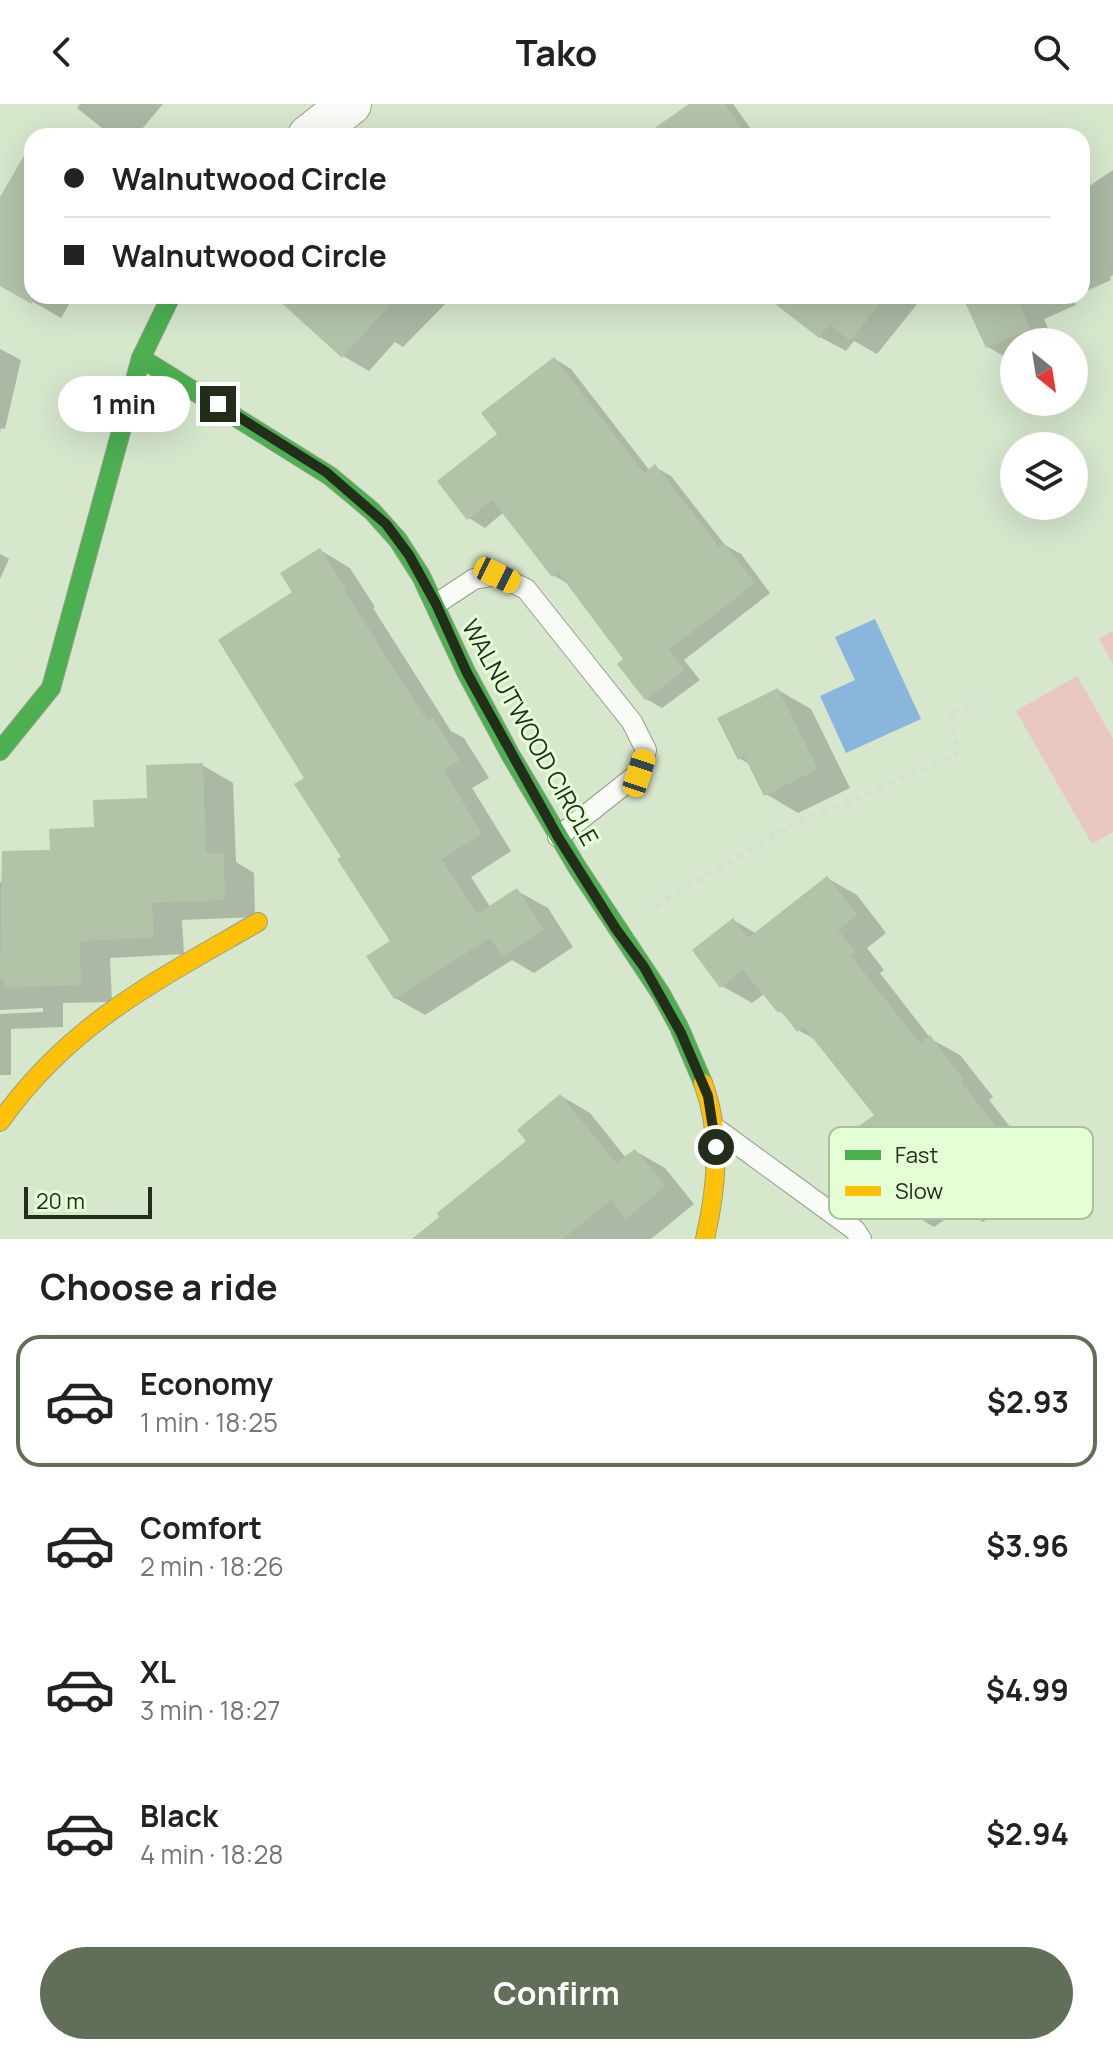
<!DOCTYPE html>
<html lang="en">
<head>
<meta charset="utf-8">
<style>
	body { margin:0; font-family:Manrope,sans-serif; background:#f2f2f2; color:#222; height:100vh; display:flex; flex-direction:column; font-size:30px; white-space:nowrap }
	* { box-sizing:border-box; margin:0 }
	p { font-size:26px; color:#767676 }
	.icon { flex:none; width:44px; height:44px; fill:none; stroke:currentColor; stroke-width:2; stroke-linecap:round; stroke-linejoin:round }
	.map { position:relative; height:1135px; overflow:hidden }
	.panel { display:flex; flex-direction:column; background:#fff; flex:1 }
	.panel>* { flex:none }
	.banner { position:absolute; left:24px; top:24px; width:1066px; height:176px; border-radius:24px; box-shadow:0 8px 32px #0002; display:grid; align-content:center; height:176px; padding:0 40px; background:#fff }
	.needle { width:52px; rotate:150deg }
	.tools { position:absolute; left:1000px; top:224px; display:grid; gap:16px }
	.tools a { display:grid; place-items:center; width:88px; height:88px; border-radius:50%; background:#fff; box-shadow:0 8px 32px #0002; font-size:40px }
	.scale { position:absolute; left:24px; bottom:20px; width:128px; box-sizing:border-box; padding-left:8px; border:4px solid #222e1a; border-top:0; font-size:22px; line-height:28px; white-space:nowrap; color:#222e1a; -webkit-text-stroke:6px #e4fed5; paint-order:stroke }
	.end { position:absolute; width:36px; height:36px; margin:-18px; border:10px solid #222e1a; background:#fff; box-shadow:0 0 0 4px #fff }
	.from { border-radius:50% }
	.bubble { position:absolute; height:56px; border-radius:28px; background:#fff; box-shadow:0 8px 32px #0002; font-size:26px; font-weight:700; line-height:56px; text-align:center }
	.car { position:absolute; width:24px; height:48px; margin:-24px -12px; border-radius:10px; box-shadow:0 0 6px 2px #0007; background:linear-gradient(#f5c518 24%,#345 0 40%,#f5c518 0 76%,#345 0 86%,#f5c518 0) }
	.banner b { display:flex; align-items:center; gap:28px; height:76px; font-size:30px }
	.banner b+b { border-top:2px solid #e0e0e0 }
	.banner i { width:20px; height:20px; background:#222 }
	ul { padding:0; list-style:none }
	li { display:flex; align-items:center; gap:24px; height:132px; margin:0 16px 12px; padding:0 24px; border:4px solid transparent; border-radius:24px }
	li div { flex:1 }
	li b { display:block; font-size:30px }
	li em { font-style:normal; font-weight:700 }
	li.on { border-color:#616f58 }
	li>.icon { width:72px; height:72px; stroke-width:1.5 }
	h2 { padding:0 40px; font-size:36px; line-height:96px }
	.cta { display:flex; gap:16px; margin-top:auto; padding:16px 40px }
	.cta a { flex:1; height:92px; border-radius:48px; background:#616f58; color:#fff; font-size:32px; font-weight:700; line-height:92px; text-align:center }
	header { display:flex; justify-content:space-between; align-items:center; height:104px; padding:0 40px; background:#fff; font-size:36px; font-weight:700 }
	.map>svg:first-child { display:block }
	.green { fill:#e8c8bf }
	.water { fill:#8ab6de }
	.shadow { fill:#0003 }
	.building { fill:#b2c3a8 }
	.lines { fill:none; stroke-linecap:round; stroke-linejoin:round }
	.lane-casing { stroke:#93a08b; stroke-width:22 }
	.street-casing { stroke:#93a08b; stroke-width:44 }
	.fast-casing { stroke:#93a08b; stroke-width:20 }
	.slow-casing { stroke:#93a08b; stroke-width:20 }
	.path { stroke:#d8ded4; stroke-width:5; stroke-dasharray:6 6; stroke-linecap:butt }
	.lane { stroke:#f9fbf7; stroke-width:20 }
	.street { stroke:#f9fbf7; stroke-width:42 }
	.fast { stroke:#4caf50; stroke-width:18 }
	.slow { stroke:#ffc107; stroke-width:18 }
	.route { stroke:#222e1a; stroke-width:10 }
	.labels { text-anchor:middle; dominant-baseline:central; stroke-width:6; stroke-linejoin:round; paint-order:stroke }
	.street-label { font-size:24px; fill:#222e1a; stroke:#e4fed5 }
	.key { fill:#e4fed5; stroke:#aac09d; stroke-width:2 }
	.key-label { font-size:22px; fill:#222e1a }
</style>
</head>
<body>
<header><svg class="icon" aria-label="back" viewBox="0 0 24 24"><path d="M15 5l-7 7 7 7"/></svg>Tako<svg class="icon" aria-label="search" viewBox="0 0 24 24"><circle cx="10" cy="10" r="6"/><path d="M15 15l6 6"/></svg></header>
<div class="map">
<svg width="1113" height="1135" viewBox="0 0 1113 1135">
	<rect width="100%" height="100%" fill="#d6e7cc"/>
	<g class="green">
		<path d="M 1113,527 L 1113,560 L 1099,535 Z"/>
		<path d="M 1077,572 L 1113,635 L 1113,728 L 1092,740 L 1016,607 Z"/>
	</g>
	<path class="water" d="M 875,515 L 921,615 L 846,649 L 820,592 L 855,576 L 835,533 Z"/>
	<g class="shadow">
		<path d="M 80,0 L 163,0 L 136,32 L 112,32 L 77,4 Z"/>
		<path d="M 699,0 L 733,0 L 756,32 L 647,32 Z"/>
		<path d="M 32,51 L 32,192 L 74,192 L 61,214 L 0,179 L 0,97 Z"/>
		<path d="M 1113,66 L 1113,171 L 1110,173 L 1111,176 L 1082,189 L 1082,87 Z"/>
		<path d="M 310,192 L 453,192 L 403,243 L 395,238 L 369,267 L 343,252 Z"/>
		<path d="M 791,192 L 909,192 L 918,199 L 877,250 L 854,237 L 846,247 L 820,233 Z"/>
		<path d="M 964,192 L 1076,192 L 1072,194 L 1076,201 L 1044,215 L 1054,238 L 1014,238 L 1014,258 L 988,243 Z"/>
		<path d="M 0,245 L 21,256 L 5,325 L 1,324 L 0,330 Z"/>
		<path d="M 555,255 L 571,265 L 650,367 L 655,363 L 671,372 L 725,441 L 741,450 L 770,489 L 684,556 L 700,576 L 662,604 L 646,595 L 626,555 L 570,481 L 553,471 L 504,408 L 485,424 L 469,414 L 499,331 Z"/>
		<path d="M 320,446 L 350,464 L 375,503 L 373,504 L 451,627 L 464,634 L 489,674 L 472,684 L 511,747 L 471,773 L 491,804 L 517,787 L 548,804 L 573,843 L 534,869 L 512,856 L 425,911 L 395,894 L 393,838 L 343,753 L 306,675 L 295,489 Z"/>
		<path d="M 0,450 L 9,455 L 0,475 Z"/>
		<path d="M 778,586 L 811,605 L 850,684 L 798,709 L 766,690 L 751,661 L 739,654 Z"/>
		<path d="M 202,661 L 233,679 L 236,758 L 254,769 L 255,813 L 182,816 L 184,850 L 110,854 L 112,898 L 63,899 L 63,923 L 11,925 L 11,971 L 0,971 L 0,910 L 43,908 L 43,904 L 0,906 L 0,778 L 5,778 L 52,748 L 149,696 Z"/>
		<path d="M 827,774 L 857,791 L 886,829 L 867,844 L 884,866 L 880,869 L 931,935 L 960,951 L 993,993 L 989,996 L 1046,1068 L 983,1118 L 961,1104 L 934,1123 L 904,1105 L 876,1011 L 818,937 L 798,926 L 764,890 L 752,899 L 722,882 L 733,816 L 757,830 Z"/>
		<path d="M 561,992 L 590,1009 L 626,1054 L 635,1047 L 665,1064 L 694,1100 L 651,1135 L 415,1135 L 528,1037 Z"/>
	</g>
	<g class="building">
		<path d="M 689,0 L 725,0 L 747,32 L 643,32 Z"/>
		<path d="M 32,38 L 32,200 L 0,182 L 0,93 Z"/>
		<path d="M 274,192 L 398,192 L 342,254 Z"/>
		<path d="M 765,192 L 886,192 L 850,237 L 829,221 L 819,234 Z"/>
		<path d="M 962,192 L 1016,192 L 1030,225 L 986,244 Z"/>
		<path d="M 554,253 L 644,369 L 655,360 L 719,443 L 724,439 L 755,479 L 669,546 L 685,566 L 645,596 L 617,560 L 623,555 L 558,468 L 552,473 L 492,396 L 467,416 L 437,377 L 497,330 L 481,309 Z"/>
		<path d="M 320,444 L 346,485 L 344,486 L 428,618 L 433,614 L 460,656 L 444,666 L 482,730 L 442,755 L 477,810 L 517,784 L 544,826 L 502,853 L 490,834 L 394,895 L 366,852 L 390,837 L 337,755 L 341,753 L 294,680 L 304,674 L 218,536 L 292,488 L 280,469 Z"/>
		<path d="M 778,584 L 818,665 L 764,692 L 744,652 L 738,656 L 717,614 Z"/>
		<path d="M 203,659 L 206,749 L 224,749 L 225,796 L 152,799 L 154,834 L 80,837 L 81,881 L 4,884 L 4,875 L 0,875 L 2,747 L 50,746 L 49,725 L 94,723 L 93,696 L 147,694 L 146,661 Z"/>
		<path d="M 827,772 L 858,811 L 838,826 L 856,848 L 851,852 L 920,939 L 930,931 L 964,976 L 961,978 L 1018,1050 L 952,1102 L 937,1083 L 902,1107 L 844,1033 L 874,1011 L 803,922 L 797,928 L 781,907 L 778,909 L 743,866 L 720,884 L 692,846 L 733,814 L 748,834 Z"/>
		<path d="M 560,990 L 616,1059 L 635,1045 L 666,1082 L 626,1115 L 611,1096 L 563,1135 L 412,1135 L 439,1113 L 437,1109 L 526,1037 L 517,1026 Z"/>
	</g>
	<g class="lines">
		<g class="lane-casing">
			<g id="lane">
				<path d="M 436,500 L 474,475 L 497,471 L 526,485 L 632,618 L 646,646 L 639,669 L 558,733"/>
				<path d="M 718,1026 L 855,1126 L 861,1135"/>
			</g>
		</g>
		<g class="street-casing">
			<path id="street" d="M 309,32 L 350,0"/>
		</g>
		<g class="fast-casing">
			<g id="fast">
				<path d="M 141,254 L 330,372 L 372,407 L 398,436 L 421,472 L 466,568 L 510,650 L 577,763 L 661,890 L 679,923 L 703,979"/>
				<path d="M 0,647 L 51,584 L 141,254 L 171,192"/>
			</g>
		</g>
		<g class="slow-casing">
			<g id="slow">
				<path d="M 703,979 C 722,1030 717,1083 705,1135"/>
				<path d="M 0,1018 C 70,919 156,877 258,818"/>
			</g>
		</g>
		<path class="path" d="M 655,802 L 802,715 L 851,697 L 957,650 L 951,607 L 962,608 L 988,594"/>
		<use href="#lane" class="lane"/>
		<use href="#street" class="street"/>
		<use href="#fast" class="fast"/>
		<use href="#slow" class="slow"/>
	</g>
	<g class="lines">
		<path class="route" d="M 218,300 L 326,368 L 386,420 L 409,451 L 436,500 L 467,569 L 558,733 L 616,825 L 644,863 L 681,929 L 708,992 L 716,1043"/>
	</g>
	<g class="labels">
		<g class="street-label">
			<text transform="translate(531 628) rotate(61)">WALNUTWOOD CIRCLE</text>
		</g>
	</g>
	<rect x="829" y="1023" width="264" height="92" rx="12" class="key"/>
	<rect x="845" y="1046" width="36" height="10" fill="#4caf50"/>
	<rect x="845" y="1082" width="36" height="10" fill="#ffc107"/>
	<g class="key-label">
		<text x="895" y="1059">Fast</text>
		<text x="895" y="1095">Slow</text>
	</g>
</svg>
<div class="tools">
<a><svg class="needle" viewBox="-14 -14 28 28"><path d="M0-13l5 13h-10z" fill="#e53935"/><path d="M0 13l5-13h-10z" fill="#767676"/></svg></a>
<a><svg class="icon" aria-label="layers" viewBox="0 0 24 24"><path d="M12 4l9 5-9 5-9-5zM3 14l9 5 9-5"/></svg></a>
</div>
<div class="scale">20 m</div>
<i class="end from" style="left:716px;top:1043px"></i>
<i class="end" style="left:218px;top:300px"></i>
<div class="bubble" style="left:58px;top:272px;width:132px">1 min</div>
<i class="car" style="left:497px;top:471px;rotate:116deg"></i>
<i class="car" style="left:639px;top:669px;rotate:18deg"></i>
<div class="banner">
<b><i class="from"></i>Walnutwood Circle</b>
<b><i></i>Walnutwood Circle</b>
</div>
</div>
<section class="panel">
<h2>Choose a ride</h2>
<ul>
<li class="on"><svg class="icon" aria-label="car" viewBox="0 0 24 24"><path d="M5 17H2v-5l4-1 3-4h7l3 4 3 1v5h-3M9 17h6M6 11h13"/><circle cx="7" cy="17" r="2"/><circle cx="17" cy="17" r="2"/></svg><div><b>Economy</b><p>1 min · 18:25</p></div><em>$2.93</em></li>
<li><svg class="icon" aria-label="car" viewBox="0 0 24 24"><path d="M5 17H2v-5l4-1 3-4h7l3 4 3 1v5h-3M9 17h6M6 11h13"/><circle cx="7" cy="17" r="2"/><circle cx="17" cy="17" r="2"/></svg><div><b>Comfort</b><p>2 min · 18:26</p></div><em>$3.96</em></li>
<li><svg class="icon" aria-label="car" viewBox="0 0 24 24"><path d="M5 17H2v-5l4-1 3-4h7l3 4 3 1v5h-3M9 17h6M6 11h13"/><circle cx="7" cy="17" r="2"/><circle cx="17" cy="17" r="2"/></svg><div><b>XL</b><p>3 min · 18:27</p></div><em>$4.99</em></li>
<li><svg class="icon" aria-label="car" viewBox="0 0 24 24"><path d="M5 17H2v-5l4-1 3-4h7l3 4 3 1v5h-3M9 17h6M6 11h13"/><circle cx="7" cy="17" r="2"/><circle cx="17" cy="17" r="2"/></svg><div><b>Black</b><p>4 min · 18:28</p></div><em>$2.94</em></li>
</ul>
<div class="cta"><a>Confirm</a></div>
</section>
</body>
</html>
